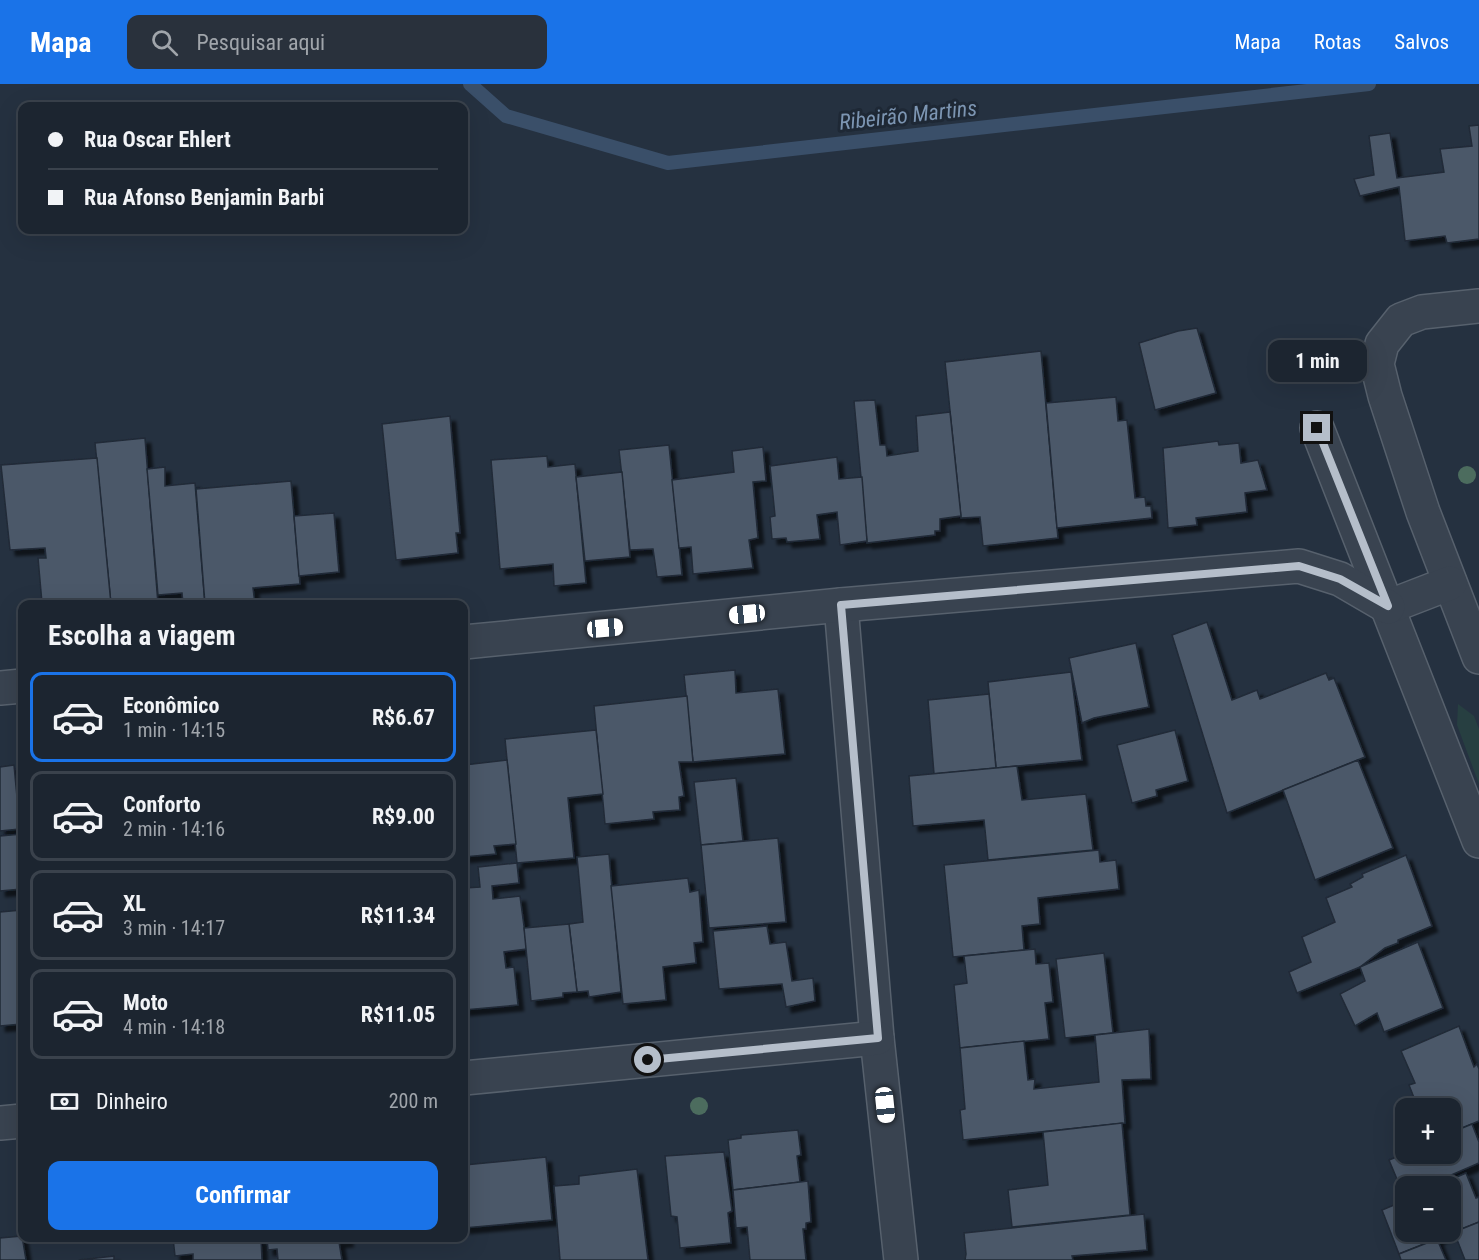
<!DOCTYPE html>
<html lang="pt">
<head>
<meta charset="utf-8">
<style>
	body { margin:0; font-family:"Roboto Condensed",sans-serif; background:#29313c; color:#f1f3f6; height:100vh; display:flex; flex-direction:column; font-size:22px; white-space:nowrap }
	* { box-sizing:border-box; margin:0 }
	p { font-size:20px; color:#a0a5ab }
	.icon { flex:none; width:33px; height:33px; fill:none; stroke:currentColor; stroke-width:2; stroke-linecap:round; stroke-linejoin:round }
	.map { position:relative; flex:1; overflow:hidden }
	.drawer { position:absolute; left:18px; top:516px; width:450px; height:642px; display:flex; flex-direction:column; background:#1c2530; border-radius:12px; box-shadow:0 6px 24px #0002,0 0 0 2px #3a424c }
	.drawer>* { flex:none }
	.guide { position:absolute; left:18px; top:18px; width:450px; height:132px; border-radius:12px; box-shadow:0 6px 24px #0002,0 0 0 2px #3a424c; display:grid; align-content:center; height:132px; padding:0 30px; background:#1c2530 }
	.buttons { position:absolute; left:1395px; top:1014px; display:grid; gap:12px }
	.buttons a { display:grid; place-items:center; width:66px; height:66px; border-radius:12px; background:#1c2530; box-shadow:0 6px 24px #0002,0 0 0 2px #3a424c; font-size:30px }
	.end { position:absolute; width:27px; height:27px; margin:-14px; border:8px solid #b5beca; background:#111; box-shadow:0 0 0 3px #111 }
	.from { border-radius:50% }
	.bubble { position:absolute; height:42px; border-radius:12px; background:#1c2530; box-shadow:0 6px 24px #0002,0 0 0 2px #3a424c; font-size:20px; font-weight:700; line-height:42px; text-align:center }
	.car { position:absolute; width:18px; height:36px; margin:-18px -9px; border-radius:8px; box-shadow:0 0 4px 2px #0007; background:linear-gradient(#fff 24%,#345 0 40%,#fff 0 76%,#345 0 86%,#fff 0) }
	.guide b { display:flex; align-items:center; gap:21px; height:57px; font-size:22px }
	.guide b+b { border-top:2px solid #3a424c }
	.guide i { width:15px; height:15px; background:#f1f3f6 }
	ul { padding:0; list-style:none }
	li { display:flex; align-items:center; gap:18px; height:90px; margin:0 12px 9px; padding:0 18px; border:3px solid #3a424c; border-radius:12px }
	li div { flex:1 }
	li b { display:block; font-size:22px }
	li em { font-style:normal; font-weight:700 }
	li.selected { border-color:#1a73e8 }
	li>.icon { width:54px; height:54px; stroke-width:1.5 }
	h2 { padding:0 30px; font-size:27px; line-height:72px }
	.pay { display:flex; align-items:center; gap:15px; height:66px; padding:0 30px; font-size:22px }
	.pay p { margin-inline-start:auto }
	.cta { display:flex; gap:12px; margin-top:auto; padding:12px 30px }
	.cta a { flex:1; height:69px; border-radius:12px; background:#1a73e8; color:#fff; font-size:24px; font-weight:700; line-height:69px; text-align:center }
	header { display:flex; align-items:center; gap:36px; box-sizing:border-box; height:84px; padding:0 30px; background:#1a73e8; color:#fff }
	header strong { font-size:28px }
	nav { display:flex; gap:33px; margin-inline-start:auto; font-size:21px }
	.search { width:420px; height:54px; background:#29313c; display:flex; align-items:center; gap:15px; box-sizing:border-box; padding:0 21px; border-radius:12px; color:#a0a5ab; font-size:22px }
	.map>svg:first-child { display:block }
	.green { fill:#273f41 }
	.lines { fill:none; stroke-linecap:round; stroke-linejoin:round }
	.stream { stroke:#3a4f69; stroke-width:14 }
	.building { fill:#4b5869; stroke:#202a37; stroke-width:1.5; filter:url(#shadow) }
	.street-casing { stroke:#57616d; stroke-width:36 }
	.street { stroke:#394350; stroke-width:33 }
	.tree { fill:#4c6c5e }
	.route { stroke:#b5beca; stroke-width:8 }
	.labels { text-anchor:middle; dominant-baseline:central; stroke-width:6; stroke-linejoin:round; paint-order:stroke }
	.water-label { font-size:22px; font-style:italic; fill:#7c95b2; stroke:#1e2835 }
</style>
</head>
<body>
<header>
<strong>Mapa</strong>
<div class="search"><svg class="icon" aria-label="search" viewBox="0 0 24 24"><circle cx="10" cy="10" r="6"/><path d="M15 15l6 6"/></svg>Pesquisar aqui</div>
<nav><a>Mapa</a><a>Rotas</a><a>Salvos</a></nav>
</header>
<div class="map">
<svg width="1479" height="1176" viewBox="0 0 1479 1176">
	<defs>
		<filter id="shadow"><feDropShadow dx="5.5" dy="5.5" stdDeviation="1.5" flood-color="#0009"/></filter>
	</defs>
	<rect width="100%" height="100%" fill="#253140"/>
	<path class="green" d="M 1458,620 L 1474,632 L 1479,645 L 1479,700 L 1457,641 Z"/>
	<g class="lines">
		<path class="stream" d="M 470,0 L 506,32 L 668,79 L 1369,0"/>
	</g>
	<g class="building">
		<path d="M 1479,41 L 1479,155 L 1447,159 L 1445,152 L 1405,157 L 1399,103 L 1360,112 L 1354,95 L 1374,91 L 1369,52 L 1390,49 L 1397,94 L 1444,88 L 1440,65 L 1472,62 L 1469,42 Z"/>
		<path d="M 1197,244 L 1216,309 L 1155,326 L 1139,259 L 1178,247 Z"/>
		<path d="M 1041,267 L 1058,454 L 983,462 L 980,433 L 961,434 L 945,278 Z"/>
		<path d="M 1116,313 L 1118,337 L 1127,336 L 1135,414 L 1145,413 L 1146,422 L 1151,422 L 1152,434 L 1057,444 L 1046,319 Z"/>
		<path d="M 875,316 L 880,361 L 886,361 L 887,372 L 918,367 L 916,332 L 950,328 L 961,432 L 940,435 L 940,447 L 935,447 L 935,451 L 867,459 L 854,317 Z"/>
		<path d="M 450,332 L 460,449 L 456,449 L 458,469 L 396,476 L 382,340 Z"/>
		<path d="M 145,354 L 158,520 L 111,520 L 95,359 Z"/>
		<path d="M 1218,357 L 1219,361 L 1239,359 L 1241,379 L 1258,376 L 1267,406 L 1245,409 L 1247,428 L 1196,434 L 1197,441 L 1168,444 L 1163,364 Z"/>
		<path d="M 669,361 L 682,491 L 657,493 L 653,465 L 630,466 L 619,366 Z"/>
		<path d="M 763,363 L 766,397 L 753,398 L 758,454 L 749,456 L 753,484 L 693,490 L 691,463 L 679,464 L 672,396 L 734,388 L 732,367 Z"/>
		<path d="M 547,372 L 548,383 L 575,380 L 586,499 L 554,502 L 553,480 L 500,485 L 491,376 Z"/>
		<path d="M 837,373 L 839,395 L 862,393 L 867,457 L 840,461 L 837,428 L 817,431 L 820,455 L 787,458 L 786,454 L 772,455 L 770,433 L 775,432 L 770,382 Z"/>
		<path d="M 97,374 L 111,520 L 51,520 L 51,518 L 42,519 L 38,474 L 46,474 L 45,464 L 10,466 L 1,381 Z"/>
		<path d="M 165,383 L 165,402 L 195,399 L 205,520 L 183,520 L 182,509 L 158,511 L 147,385 Z"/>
		<path d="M 622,388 L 630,473 L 585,477 L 576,393 Z"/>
		<path d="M 291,397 L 300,500 L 253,504 L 255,520 L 205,520 L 196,405 Z"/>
		<path d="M 334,429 L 339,488 L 299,492 L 294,432 Z"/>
		<path d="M 1207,538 L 1232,616 L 1257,606 L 1260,615 L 1326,589 L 1329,596 L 1334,594 L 1365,673 L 1227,729 L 1172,551 Z"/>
		<path d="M 1136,559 L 1149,623 L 1094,634 L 1082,639 L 1069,574 Z"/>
		<path d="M 735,586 L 736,609 L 778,605 L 785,670 L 693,678 L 684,591 Z"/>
		<path d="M 1071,588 L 1082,676 L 996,684 L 988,598 Z"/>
		<path d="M 989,610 L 996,684 L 934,690 L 928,616 Z"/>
		<path d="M 687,612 L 693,678 L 679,678 L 684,712 L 679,713 L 680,726 L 653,728 L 654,735 L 605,740 L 594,622 Z"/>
		<path d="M 596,646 L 603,710 L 568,714 L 574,774 L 517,779 L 505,655 Z"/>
		<path d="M 1175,646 L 1188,697 L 1156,706 L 1157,712 L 1132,719 L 1117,661 Z"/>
		<path d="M 507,676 L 516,760 L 494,762 L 496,770 L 464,773 L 464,681 Z"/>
		<path d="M 1358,676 L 1393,764 L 1315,796 L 1283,706 Z"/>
		<path d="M 14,681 L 20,745 L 0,747 L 0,683 Z"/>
		<path d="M 1017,682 L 1022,716 L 1086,710 L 1093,766 L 988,776 L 984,736 L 913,742 L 909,692 Z"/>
		<path d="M 736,694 L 743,757 L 701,761 L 694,698 Z"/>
		<path d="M 22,750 L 22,805 L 0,807 L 0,752 Z"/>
		<path d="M 778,754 L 786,838 L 709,844 L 701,761 Z"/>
		<path d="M 1099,766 L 1100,778 L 1116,776 L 1119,805 L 1038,814 L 1040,840 L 1022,842 L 1024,866 L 953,873 L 944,781 Z"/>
		<path d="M 609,770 L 621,908 L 589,913 L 588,907 L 577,908 L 569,840 L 583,838 L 577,773 Z"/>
		<path d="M 1406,771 L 1432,842 L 1398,856 L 1398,859 L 1385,864 L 1360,883 L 1297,909 L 1289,888 L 1311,878 L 1302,853 L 1335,838 L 1326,814 L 1352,803 L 1350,800 L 1363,793 L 1362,790 Z"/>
		<path d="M 517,779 L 519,799 L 492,802 L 493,815 L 520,812 L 527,865 L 504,868 L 506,884 L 514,883 L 518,921 L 464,926 L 464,804 L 480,803 L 478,783 Z"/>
		<path d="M 688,794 L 690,808 L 699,806 L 703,858 L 694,859 L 696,879 L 663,883 L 666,916 L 623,920 L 611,802 Z"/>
		<path d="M 22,826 L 22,940 L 0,942 L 0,828 Z"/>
		<path d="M 569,840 L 577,908 L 563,909 L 563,913 L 531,917 L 524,844 Z"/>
		<path d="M 767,842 L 770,860 L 786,858 L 792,897 L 813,894 L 815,917 L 786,923 L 782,900 L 719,905 L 713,847 Z"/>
		<path d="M 1418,858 L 1443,924 L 1384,948 L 1377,929 L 1355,942 L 1340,910 L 1365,897 L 1360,883 Z"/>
		<path d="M 1035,865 L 1036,880 L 1049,879 L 1053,918 L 1045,919 L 1049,955 L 960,964 L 954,901 L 967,899 L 964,872 Z"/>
		<path d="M 1104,869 L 1113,949 L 1065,954 L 1056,875 Z"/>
		<path d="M 1459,942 L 1474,983 L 1477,980 L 1479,985 L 1479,1037 L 1450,1049 L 1450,1024 L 1418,1024 L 1409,1001 L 1415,999 L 1401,967 Z"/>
		<path d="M 1149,945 L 1151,995 L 1122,996 L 1125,1039 L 963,1056 L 960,1026 L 965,1025 L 960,964 L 1024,957 L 1028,996 L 1035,995 L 1034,1005 L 1099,998 L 1095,951 Z"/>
		<path d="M 1122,1039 L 1130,1131 L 1012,1143 L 1008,1106 L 1048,1101 L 1043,1048 Z"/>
		<path d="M 1472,1040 L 1479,1058 L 1479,1079 L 1426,1102 L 1406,1102 L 1404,1112 L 1389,1076 L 1406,1069 L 1450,1070 L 1450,1049 Z"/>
		<path d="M 798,1046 L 801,1071 L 797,1072 L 800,1098 L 733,1106 L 728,1056 L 741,1054 L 741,1051 Z"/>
		<path d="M 724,1068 L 732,1127 L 728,1129 L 731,1159 L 680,1164 L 677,1133 L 671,1132 L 665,1072 Z"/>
		<path d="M 546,1073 L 552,1136 L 464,1144 L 464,1081 Z"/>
		<path d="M 637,1085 L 648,1176 L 560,1176 L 554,1102 L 579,1100 L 579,1092 Z"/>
		<path d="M 1466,1089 L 1476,1114 L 1479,1113 L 1479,1138 L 1399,1170 L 1382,1126 L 1406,1116 L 1406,1148 L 1450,1148 L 1450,1102 L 1436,1102 Z"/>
		<path d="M 808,1097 L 811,1138 L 806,1139 L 806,1145 L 803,1145 L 806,1176 L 750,1176 L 747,1143 L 736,1144 L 733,1106 Z"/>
		<path d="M 1144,1130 L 1147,1166 L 1072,1172 L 1073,1176 L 965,1176 L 966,1170 L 964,1149 Z"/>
		<path d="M 1479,1138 L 1479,1176 L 1465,1176 L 1454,1148 Z"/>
		<path d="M 22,1152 L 26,1176 L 0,1176 L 0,1154 Z"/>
		<path d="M 173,1154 L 261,1154 L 262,1176 L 193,1176 L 193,1170 L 175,1172 Z"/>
		<path d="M 267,1154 L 347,1154 L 348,1157 L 339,1158 L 342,1176 L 278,1176 L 277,1165 L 268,1166 Z"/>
		<path d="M 1437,1155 L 1446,1176 L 1401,1176 L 1399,1170 Z"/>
		<path d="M 114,1172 L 114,1176 L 79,1176 Z"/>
	</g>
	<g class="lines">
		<g class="street-casing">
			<g id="street">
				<path d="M 1479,222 L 1422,228 L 1401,236 L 1382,260 L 1377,280 L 1385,312 L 1423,428 L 1479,573"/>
				<path d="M 1317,344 L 1479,757"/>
				<path d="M 841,521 L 877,954 L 901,1176"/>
				<path d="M 1388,523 L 1450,499"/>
				<path d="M 464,558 L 841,521 L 1299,482 L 1340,495 L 1388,523"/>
				<path d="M 0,604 L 22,602"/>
				<path d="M 464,994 L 877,954"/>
				<path d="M 0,1039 L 22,1037"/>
			</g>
		</g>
		<use href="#street" class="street"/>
	</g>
	<g class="tree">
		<circle cx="1467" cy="391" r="9"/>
		<circle cx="699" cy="1022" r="9"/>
	</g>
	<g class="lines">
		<path class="route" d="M 648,976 L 878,954 L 841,521 L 1299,482 L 1340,495 L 1388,522 L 1317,344"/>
	</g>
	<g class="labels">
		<g class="water-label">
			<text transform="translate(908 31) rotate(-6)">Ribeirão Martins</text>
		</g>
	</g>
</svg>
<div class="buttons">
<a>+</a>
<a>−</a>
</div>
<i class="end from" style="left:648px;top:976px"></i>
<i class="end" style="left:1317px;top:344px"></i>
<div class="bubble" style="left:1268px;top:256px;width:99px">1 min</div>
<i class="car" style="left:747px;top:530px;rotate:264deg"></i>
<i class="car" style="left:605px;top:544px;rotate:85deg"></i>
<i class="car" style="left:885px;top:1021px;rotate:174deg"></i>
<div class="guide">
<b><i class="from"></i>Rua Oscar Ehlert</b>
<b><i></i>Rua Afonso Benjamin Barbi</b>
</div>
<section class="drawer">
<h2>Escolha a viagem</h2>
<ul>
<li class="selected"><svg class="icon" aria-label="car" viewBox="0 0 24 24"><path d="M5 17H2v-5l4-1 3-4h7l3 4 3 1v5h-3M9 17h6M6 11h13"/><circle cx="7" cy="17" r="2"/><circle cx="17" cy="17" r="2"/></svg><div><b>Econômico</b><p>1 min · 14:15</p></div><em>R$6.67</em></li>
<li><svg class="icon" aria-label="car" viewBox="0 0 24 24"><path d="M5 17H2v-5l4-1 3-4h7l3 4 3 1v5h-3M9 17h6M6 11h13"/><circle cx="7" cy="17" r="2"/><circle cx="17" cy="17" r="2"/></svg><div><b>Conforto</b><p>2 min · 14:16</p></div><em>R$9.00</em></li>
<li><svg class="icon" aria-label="car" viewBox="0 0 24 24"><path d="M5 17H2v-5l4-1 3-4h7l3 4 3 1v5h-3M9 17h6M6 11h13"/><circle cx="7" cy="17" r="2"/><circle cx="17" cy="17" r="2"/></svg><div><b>XL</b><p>3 min · 14:17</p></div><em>R$11.34</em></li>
<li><svg class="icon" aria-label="car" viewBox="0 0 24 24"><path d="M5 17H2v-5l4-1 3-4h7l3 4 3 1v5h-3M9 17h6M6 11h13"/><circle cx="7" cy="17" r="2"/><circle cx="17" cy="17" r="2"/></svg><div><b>Moto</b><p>4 min · 14:18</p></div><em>R$11.05</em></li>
</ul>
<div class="pay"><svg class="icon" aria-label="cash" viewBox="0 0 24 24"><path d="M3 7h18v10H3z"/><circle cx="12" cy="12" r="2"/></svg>Dinheiro<p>200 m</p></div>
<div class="cta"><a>Confirmar</a></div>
</section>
</div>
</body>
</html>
